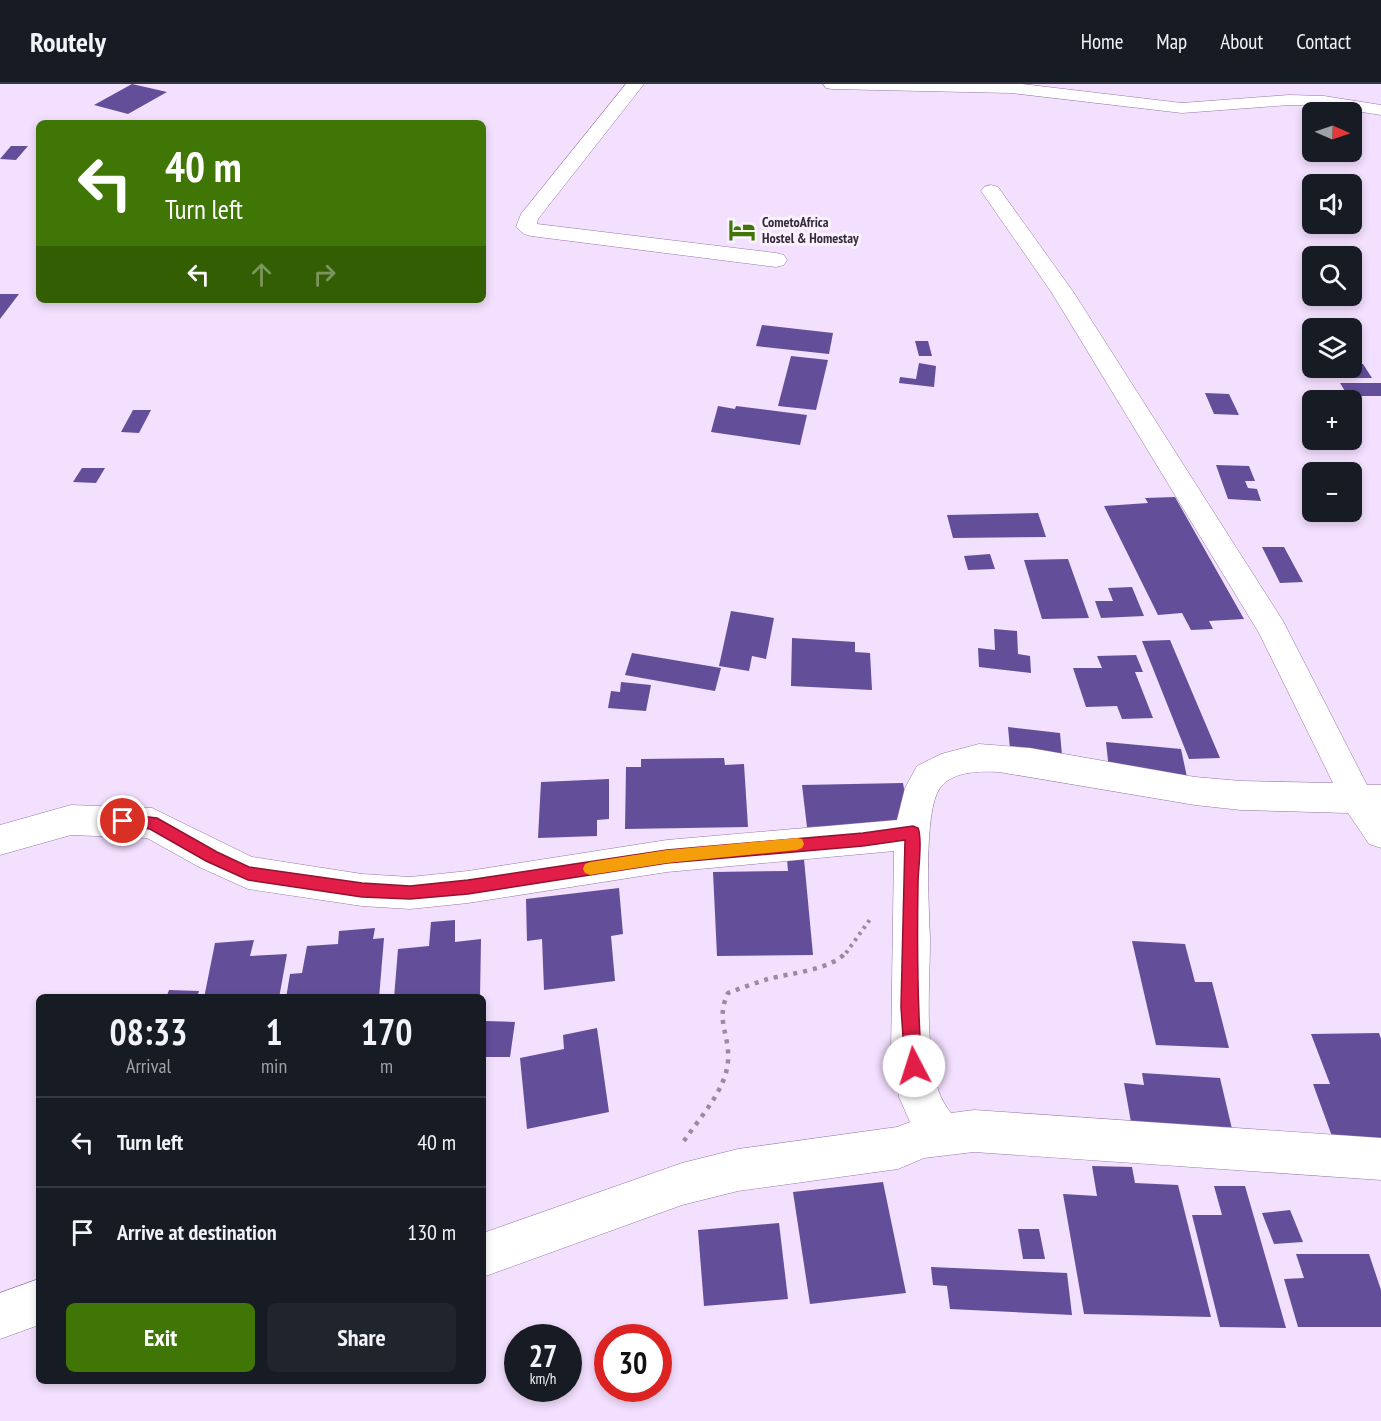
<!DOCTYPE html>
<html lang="en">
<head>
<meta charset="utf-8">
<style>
	body { margin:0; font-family:"PT Sans Narrow",sans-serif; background:#20242c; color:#f1f3f6; height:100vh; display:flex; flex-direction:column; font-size:22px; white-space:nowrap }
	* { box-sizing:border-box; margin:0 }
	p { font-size:20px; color:#9ea1a6 }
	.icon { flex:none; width:33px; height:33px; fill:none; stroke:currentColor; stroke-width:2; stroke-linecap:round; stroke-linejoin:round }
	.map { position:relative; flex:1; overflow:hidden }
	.side { position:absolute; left:36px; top:910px; width:450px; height:390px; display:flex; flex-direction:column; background:#171b24; border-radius:9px; box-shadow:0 3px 9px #0003 }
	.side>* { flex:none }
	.guide { position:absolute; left:36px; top:36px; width:450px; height:183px; border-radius:9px; box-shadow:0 3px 9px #0003; background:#407605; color:#fff; overflow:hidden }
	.needle { width:39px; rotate:92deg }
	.tools { position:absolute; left:1302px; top:18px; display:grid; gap:12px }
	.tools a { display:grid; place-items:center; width:60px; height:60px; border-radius:9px; background:#171b24; box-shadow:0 3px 9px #0003; font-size:30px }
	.speed { position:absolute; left:504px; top:1240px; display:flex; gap:12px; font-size:30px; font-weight:700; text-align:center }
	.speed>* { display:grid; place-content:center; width:78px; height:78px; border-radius:50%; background:#171b24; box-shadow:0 3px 9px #0003; line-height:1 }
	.speed small { font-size:15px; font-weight:400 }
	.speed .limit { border:9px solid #d22; background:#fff; color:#111 }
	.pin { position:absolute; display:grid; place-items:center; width:51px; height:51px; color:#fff; margin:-26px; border:3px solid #fff; border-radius:50%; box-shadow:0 2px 6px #0007 }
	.me { position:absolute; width:66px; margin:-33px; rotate:355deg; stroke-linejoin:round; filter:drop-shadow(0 0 4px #0008) }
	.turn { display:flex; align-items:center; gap:21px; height:126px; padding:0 30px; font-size:27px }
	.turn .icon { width:78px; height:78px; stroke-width:2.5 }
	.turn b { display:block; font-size:42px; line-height:51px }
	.lanes { display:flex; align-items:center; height:57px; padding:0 30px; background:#0003; justify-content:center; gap:30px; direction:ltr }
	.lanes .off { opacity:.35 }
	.eta { display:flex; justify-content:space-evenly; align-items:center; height:102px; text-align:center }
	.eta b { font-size:36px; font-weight:700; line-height:42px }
	.action { display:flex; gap:12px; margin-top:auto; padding:12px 30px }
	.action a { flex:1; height:69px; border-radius:9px; background:#407605; color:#fff; font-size:24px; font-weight:700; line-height:69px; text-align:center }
	.action a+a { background:#20242c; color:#f1f3f6 }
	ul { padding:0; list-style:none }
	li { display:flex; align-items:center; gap:18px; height:90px; padding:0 30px; border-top:2px solid #363941 }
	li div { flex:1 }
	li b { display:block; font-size:22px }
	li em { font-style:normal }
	header { display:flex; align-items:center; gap:36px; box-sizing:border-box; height:84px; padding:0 30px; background:#171b24; border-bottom:2px solid #363941 }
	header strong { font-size:28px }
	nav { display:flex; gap:33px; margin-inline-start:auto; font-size:21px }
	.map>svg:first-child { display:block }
	.building { fill:#634e9a }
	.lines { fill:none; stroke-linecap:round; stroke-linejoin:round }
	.minor-casing { stroke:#9677a6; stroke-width:1 }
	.path-far1 { stroke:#9a89a2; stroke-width:4; stroke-dasharray:3 4.5; stroke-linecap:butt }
	.path { stroke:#9a89a2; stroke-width:4.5; stroke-dasharray:4 6; stroke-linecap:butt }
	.minor { fill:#fff; fill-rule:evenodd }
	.route { fill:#e11d48; stroke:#92132f; stroke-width:1.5 }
	.slow { fill:#f59e0b }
	.labels { text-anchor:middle; stroke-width:6; stroke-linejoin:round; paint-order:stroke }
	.far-poi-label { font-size:14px; font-weight:bold; fill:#372a3d; stroke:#f9f2fd; text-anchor:start }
</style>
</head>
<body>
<header>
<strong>Routely</strong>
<nav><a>Home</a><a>Map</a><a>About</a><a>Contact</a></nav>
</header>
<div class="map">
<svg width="1381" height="1337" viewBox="0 0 1381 1337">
	<rect width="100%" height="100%" fill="#f3dffe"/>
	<g class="building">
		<polygon points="132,0 167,8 128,30 94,21"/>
		<polygon points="11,62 28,62 16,76 0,75"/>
		<polygon points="0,210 19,210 0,235"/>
		<polygon points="762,241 833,249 829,270 756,262"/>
		<polygon points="915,257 928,257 932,272 919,272"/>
		<polygon points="791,272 828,276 816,326 778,322"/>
		<polygon points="919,279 936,282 934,303 899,299 900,293 916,295"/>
		<polygon points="1352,280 1363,280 1372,294 1331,294 1325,284 1352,284"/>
		<polygon points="1340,299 1381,299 1381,312 1348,312"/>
		<polygon points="1205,309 1229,310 1239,331 1214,330"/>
		<polygon points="718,322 735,325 736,322 807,331 800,361 711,348"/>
		<polygon points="133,326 151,326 139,349 121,348"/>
		<polygon points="1216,381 1249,382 1255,397 1245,397 1248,404 1257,405 1261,417 1228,415"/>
		<polygon points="82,384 105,384 96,399 73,398"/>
		<polygon points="1175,413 1244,535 1209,537 1213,545 1191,546 1182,529 1158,531 1104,422 1148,419 1145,414"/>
		<polygon points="1038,429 1046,453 953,454 947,431"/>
		<polygon points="1262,463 1284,463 1303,498 1280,499"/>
		<polygon points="990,470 995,485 968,486 964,472"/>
		<polygon points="1068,475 1089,534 1042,535 1024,476"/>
		<polygon points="1132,503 1144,532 1101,534 1095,517 1113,517 1108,504"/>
		<polygon points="731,527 774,534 766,575 752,572 749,587 719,582"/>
		<polygon points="994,545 1017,547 1018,570 1030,572 1031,589 979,583 978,564 995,566"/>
		<polygon points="792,554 855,558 855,568 870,569 872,606 791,602"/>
		<polygon points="1170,556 1220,674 1189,675 1142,557"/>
		<polygon points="632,569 721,584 715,607 625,591"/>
		<polygon points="1136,571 1143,588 1135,588 1153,634 1122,635 1117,622 1086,623 1073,584 1102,584 1097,572"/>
		<polygon points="621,598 651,601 646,627 608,624 611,607 620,608"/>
		<polygon points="1008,643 1060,649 1062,671 1010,665"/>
		<polygon points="1106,658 1181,665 1187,693 1109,686"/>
		<polygon points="724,674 725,681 744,680 748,743 625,745 626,683 641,683 641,675"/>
		<polygon points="609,695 609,735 597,736 597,752 538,754 541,698"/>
		<polygon points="903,699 910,741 807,743 802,701"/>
		<polygon points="787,775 804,775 813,871 717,872 713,788 788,787"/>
		<polygon points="619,804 623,850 611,852 615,897 544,906 542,855 527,857 526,815"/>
		<polygon points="455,836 455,858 481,855 480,914 394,914 398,865 429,862 431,838"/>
		<polygon points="375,844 373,855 384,854 379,914 286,914 290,890 302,889 307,862 338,860 339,847"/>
		<polygon points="254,856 250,872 287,870 279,914 204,914 215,859"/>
		<polygon points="1132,857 1185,860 1195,898 1212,898 1229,964 1156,961"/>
		<polygon points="169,906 199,907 197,914 166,914"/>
		<polygon points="485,937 515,938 510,973 483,973"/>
		<polygon points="597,944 609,1028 527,1045 520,974 564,965 563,951"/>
		<polygon points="1379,949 1381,955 1381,1055 1333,1055 1313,1000 1330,1000 1311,950"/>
		<polygon points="1142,989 1220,994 1232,1045 1131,1038 1124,999 1144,1001"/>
		<polygon points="1092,1082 1132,1083 1135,1099 1178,1101 1211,1233 1084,1230 1063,1110 1097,1112"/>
		<polygon points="883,1098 906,1209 810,1220 793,1108"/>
		<polygon points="1214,1102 1245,1102 1286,1244 1220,1243 1192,1131 1222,1131"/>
		<polygon points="1290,1126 1303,1158 1274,1160 1262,1129"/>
		<polygon points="779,1139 788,1215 704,1222 698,1146"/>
		<polygon points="1018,1145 1039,1145 1045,1175 1023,1175"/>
		<polygon points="1296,1170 1369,1170 1381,1206 1381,1243 1298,1243 1284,1195 1304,1194"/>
		<polygon points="931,1183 1067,1189 1072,1231 950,1225 947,1202 933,1201"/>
	</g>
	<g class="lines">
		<defs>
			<g id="minor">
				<polygon points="626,0 644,0 538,135 537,140 776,169 784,171 787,176 784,181 776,183 531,152 524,150 516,143 521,130"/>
				<polygon points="823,0 1022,0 1182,19 1289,11 1324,12 1381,21 1381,31 1324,22 1289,21 1182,29 1011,9 832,5 826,4"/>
				<path d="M991,101L998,103L1074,209L1283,537L1367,701H1381V764L1369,760L1348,729L1241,726L1195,721L999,688C980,687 952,687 940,704C923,727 929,824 930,854C930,900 925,947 935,992C937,1006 942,1018 951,1029L974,1026L1381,1054V1096L974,1068L924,1074L898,1085L738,1107L682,1121L483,1193V1149L682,1079L738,1065L897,1043L910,1038L899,1013L891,969L894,767L667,788L468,819L410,825L362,822L248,805L199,783L147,754L71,751L0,771V741L71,721L152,724L252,773L362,790L410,793L468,787L667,756L897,736L905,704L917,682L941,670L979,660L1030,664L1195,693L1241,697L1333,699L1259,549L1052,209L981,107L984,103Z"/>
				<polygon points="39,1195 39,1241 0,1255 0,1209"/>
			</g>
		</defs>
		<use href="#minor" class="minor-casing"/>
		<polyline class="path-far1" points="846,869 871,834"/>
		<path class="path" d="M684,1057C700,1033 726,1006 728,977C730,950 715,937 728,909C741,904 755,899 768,895C790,889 833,886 847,867"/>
		<use href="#minor" class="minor"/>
	</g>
	<path class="route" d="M123,730L157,734L217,768L249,783L362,799L410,802L468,796L667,766L863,749L913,742L918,744C923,755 918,785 918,799C917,860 917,921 922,982L919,988L914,991L908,988L905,982L901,923L905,756L863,762L667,779L468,810L410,815L362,813L248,796L206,777L150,745L118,741L116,737L118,732Z"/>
	<polygon class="slow" points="797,754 802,755 804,760 802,764 797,766 667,779 590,791 585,789 583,785 585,780 590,778 667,766"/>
	<defs>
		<symbol id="hotel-bare" viewBox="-9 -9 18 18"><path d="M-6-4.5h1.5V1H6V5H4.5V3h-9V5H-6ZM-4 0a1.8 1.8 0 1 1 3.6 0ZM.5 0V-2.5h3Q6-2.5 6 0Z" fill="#407605" stroke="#f9f2fd" stroke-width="2.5" paint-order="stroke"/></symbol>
	</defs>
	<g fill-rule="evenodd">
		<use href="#hotel-bare" x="723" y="127" width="38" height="38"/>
	</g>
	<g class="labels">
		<g class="far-poi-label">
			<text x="762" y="143">CometoAfrica<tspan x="762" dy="16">Hostel &amp; Homestay</tspan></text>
		</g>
	</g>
</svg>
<div class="tools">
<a><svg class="needle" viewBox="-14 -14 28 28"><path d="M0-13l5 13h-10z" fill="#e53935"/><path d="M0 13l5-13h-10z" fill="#9ea1a6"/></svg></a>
<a><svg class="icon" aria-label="sound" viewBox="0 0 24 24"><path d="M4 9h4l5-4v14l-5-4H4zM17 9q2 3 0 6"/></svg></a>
<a><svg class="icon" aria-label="search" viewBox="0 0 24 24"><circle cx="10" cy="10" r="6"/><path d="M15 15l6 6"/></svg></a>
<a><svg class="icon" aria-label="layers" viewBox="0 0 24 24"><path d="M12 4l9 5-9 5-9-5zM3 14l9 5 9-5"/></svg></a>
<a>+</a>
<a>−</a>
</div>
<div class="speed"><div>27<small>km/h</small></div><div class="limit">30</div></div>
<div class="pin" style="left:123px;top:737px;background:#d93025"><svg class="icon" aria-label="arrive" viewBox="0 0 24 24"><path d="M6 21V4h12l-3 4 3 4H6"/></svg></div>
<svg class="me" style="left:914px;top:982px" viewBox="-20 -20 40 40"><circle r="19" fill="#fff"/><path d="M0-13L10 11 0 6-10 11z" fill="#e11d48"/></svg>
<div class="guide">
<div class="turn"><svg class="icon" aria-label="left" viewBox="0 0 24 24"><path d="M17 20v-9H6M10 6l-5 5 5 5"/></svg><div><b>40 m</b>Turn left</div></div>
<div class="lanes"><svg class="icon" aria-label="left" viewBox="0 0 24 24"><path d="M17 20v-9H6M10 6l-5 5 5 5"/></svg><svg class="icon off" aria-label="ahead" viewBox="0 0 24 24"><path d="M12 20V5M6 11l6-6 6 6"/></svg><svg class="icon off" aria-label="right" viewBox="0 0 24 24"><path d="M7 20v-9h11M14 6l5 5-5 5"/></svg></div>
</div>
<section class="side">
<div class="eta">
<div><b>08:33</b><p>Arrival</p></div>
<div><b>1</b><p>min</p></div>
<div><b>170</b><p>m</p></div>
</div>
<ul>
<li><svg class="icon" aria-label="left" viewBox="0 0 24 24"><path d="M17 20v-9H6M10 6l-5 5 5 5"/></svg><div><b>Turn left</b></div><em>40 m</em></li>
<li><svg class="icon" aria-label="arrive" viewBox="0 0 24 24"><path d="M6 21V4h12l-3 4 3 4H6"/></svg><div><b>Arrive at destination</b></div><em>130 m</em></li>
</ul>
<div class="action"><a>Exit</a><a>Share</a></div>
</section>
</div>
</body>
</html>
